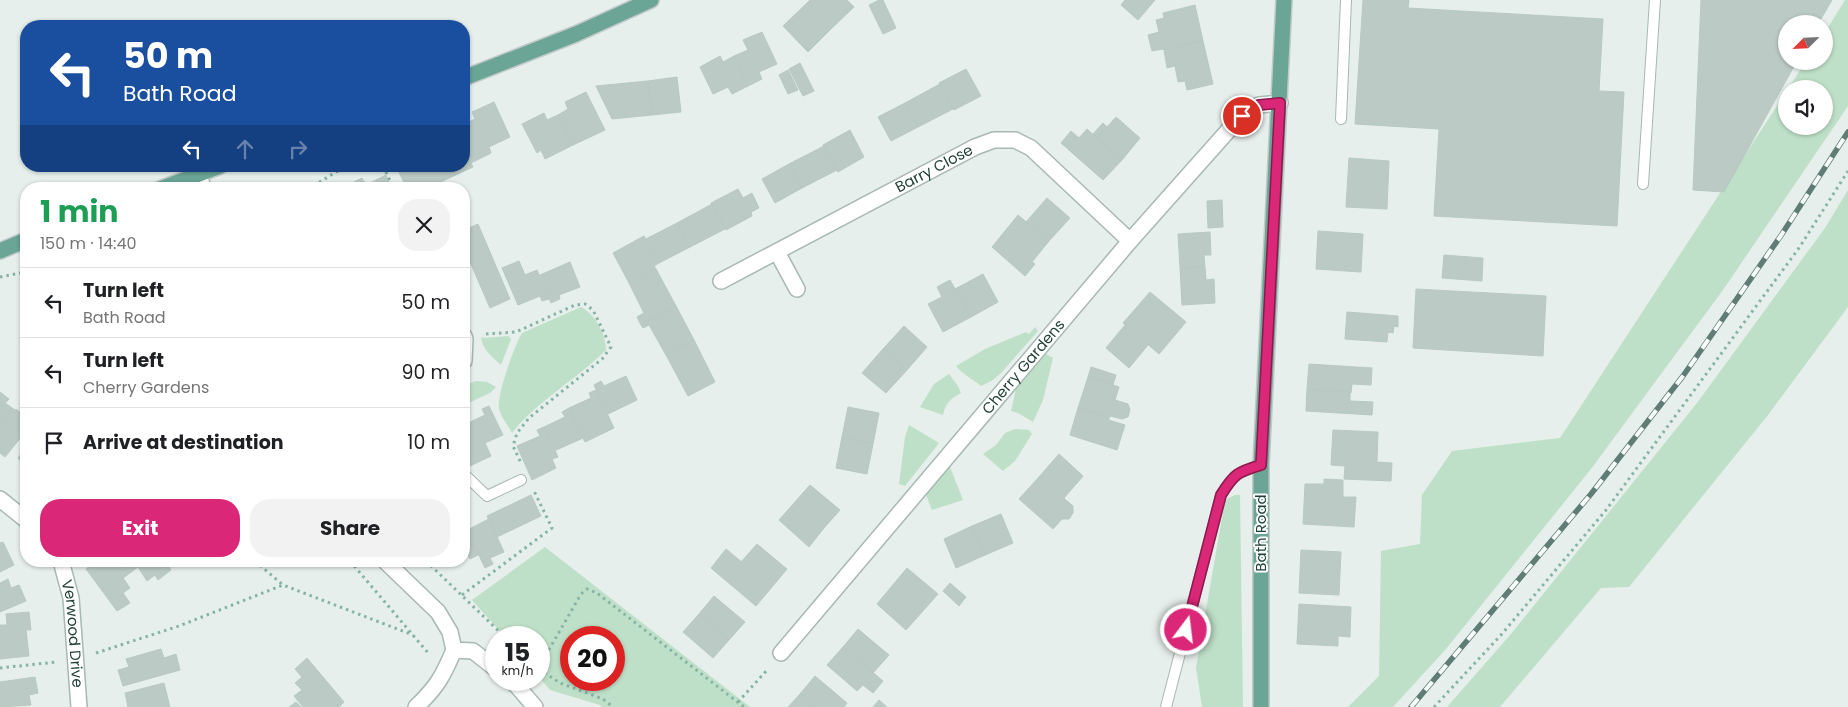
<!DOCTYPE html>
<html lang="en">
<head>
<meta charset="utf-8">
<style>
	body { margin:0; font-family:Poppins,sans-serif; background:#f2f2f2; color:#202124; height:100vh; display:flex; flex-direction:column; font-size:19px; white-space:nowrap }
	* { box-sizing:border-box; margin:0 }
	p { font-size:16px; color:#757577 }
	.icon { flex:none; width:28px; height:28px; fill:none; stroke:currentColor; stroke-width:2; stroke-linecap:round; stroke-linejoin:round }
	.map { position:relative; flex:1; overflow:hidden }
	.panel { position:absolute; left:20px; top:182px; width:450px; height:385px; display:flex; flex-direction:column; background:#fff; border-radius:20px; box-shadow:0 1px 4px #0004 }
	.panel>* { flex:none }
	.banner { position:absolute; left:20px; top:20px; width:450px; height:152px; border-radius:20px; box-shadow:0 1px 4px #0004; background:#1a4fa0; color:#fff; overflow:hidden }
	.needle { width:32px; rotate:246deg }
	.controls { position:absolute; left:1778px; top:15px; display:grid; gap:10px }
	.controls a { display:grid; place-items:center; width:55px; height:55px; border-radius:50%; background:#fff; box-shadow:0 1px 4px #0004; font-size:25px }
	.speed { position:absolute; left:485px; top:626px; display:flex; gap:10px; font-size:25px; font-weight:700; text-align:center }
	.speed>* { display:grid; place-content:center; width:65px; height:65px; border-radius:50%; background:#fff; box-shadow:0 1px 4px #0004; line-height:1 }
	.speed small { font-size:12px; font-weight:400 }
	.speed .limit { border:8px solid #d22; background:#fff; color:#111 }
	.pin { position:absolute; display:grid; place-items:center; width:42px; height:42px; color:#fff; margin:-21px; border:2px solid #fff; border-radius:50%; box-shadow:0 1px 5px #0007 }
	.me { position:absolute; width:55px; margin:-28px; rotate:15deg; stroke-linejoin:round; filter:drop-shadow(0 0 4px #0008) }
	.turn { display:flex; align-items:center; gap:18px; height:105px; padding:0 20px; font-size:22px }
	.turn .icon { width:65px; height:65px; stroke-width:2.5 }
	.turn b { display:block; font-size:35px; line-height:42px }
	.lanes { display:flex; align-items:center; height:48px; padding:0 20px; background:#0003; justify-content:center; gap:25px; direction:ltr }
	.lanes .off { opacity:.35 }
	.round { display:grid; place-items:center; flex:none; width:52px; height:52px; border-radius:20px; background:#f2f2f2 }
	.headline { display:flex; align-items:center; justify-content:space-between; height:85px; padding:0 20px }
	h1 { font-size:30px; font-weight:700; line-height:38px; color:#1e9e55 }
	.button { display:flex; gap:10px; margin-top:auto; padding:10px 20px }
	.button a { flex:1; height:58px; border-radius:20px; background:#db2777; color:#fff; font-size:20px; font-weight:700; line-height:58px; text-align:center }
	.button a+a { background:#f2f2f2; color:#202124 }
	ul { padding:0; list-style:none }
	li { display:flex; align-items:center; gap:15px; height:70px; padding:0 20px; border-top:1px solid #e0e0e0 }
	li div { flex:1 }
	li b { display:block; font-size:19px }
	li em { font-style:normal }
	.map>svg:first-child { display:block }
	.green { fill:#bfe0c8; fill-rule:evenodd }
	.building { fill:#bbcac4; stroke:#b8c9c2 }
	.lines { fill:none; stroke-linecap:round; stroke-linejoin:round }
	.service-casing { stroke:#a8b8b2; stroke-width:12 }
	.minor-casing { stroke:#a8b8b2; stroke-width:18 }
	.primary-casing { stroke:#c2cac8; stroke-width:18 }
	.path { stroke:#86b3a5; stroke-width:3; stroke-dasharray:2.5 4; stroke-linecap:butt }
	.service { stroke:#fff; stroke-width:10 }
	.minor { stroke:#fff; stroke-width:15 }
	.primary { stroke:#6aa596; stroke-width:15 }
	.rail-casing { stroke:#5f7d75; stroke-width:5.5 }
	.rail { stroke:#f7fbf9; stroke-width:4; stroke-dasharray:11; stroke-linecap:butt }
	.route-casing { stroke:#8e194d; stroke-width:12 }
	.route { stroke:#db2777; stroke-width:9 }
	.labels { text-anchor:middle; stroke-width:4; stroke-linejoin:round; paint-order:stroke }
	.street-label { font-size:15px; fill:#24423a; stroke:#f7fbf9 }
</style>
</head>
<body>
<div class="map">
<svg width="1848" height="707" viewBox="0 0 1848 707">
	<rect width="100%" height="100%" fill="#e6efeb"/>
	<g class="green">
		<polygon points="1845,0 1848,0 1848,106 1723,290 1591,469 1446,649 1393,707 1348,707 1379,676 1381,551 1420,544 1422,495 1452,451 1560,438 1786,92 1786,126 1824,126 1824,89 1788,89 1806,61 1824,61 1824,34"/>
		<polygon points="1848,190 1848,307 1768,415 1629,587 1601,588 1500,707 1447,707 1511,634 1697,403 1825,228"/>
		<path d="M581,307C595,314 606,334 606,350C576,380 538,400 512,433C508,425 501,417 499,409C496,397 515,344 522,333Z"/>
		<path d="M1035,327L1038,331L1001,373L993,380L981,386C974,380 961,373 956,366L985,349L1026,332L1029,334Z"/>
		<path d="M508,336L511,339L501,365C492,357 482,349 481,337L485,338Z"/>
		<polygon points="1046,354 1053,358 1043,400 1033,422 1018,413 1011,411 1016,389"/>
		<path d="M949,374L958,386L961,393C951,398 945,404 943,415L920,407L934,384Z"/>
		<polygon points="476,381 487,382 496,387 490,393 464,405 464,387 468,384"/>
		<polygon points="909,425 939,443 905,486 899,484 905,437"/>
		<polygon points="1015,429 1029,430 1032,434 1015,461 1003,471 983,454 996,445 1005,433"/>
		<polygon points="950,467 963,500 932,510 926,495"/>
		<polygon points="1235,495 1240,495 1243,707 1202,707 1196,668 1225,500"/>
		<path d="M545,547L750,707H602L600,705L550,690L539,677V638L505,637L472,600ZM571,638H614V680H571Z"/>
	</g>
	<g class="building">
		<polygon points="810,0 847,0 854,7 831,29 807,3"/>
		<polygon points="879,0 883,0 896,28 883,34 869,5"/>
		<polygon points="1125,0 1155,0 1138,20 1121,5"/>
		<polygon points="1363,0 1409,0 1408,8 1603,19 1599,91 1624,92 1617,226 1434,216 1439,129 1355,124"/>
		<polygon points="1701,0 1832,0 1818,24 1786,24 1786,61 1797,61 1724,192 1693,190"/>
		<polygon points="807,3 831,29 808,52 783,26"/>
		<polygon points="1195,5 1203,41 1164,50 1163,49 1152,51 1148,35 1159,32 1156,20 1164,18 1163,13"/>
		<polygon points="762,32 777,64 759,72 762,79 748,86 734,56 748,50 743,40"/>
		<polygon points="1203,41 1213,84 1187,90 1185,81 1178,82 1175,66 1167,68 1164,50"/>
		<polygon points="720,56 723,62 734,56 748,86 732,94 728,87 713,94 700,67"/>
		<polygon points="800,63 814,91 803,96 789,69"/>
		<polygon points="966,69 981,96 954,110 939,83"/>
		<polygon points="788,70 798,90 788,94 779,75"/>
		<polygon points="677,77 681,112 652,115 648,81"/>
		<polygon points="648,81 652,115 612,119 596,86"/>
		<polygon points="940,84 953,109 918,127 905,103"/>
		<polygon points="586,92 605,130 573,145 558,115 568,109 565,102"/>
		<polygon points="494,102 510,137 489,147 491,153 471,163 473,167 432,186 433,189 407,189 397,168 401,166 464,166 464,124 475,119 472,112"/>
		<polygon points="905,103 918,127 891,141 878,117"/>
		<polygon points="544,113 547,120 558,115 573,145 545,159 541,150 537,153 522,124"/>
		<polygon points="1116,117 1140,138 1122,160 1093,134 1103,123 1107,127"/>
		<polygon points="1087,129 1122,160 1103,180 1061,143 1071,131 1079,138"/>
		<polygon points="850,130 864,157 838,172 823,145"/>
		<polygon points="824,146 837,170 802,188 789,164"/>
		<polygon points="1349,158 1389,161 1387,209 1346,207"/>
		<polygon points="789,164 802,188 775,203 762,179"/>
		<polygon points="386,175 392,189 342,188 362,178 366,185"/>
		<polygon points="738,189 743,198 752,193 759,208 751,212 752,216 726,230 711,203"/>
		<polygon points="1047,198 1070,218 1049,241 1026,222"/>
		<polygon points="1222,200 1223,227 1208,228 1207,201"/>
		<polygon points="712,204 725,229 690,247 677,223"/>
		<polygon points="1018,215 1049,241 1032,262 1035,264 1025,276 992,247"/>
		<polygon points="677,223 690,247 659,263 646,239"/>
		<polygon points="478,224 510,299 490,308 464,248 464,230"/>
		<polygon points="1318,231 1363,234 1361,272 1316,269"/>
		<polygon points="1210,232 1211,255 1204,255 1205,267 1180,268 1178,234"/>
		<polygon points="644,236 659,263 654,266 656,269 629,283 613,253"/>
		<polygon points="1444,255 1483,258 1482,281 1442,278"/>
		<polygon points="519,261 525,275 537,270 549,299 542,301 540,296 518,305 502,268"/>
		<polygon points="570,262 580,287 559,295 560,299 551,303 540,275"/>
		<polygon points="1205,267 1206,280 1214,279 1215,303 1182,305 1180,268"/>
		<polygon points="656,269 676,306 641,325 637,317 644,313 629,283"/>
		<polygon points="983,274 998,302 971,317 955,289"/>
		<polygon points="950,280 971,317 943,332 928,304 942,297 937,287"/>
		<polygon points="1416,289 1546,296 1543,356 1413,348"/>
		<polygon points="1150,292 1186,322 1159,354 1123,323"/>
		<polygon points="676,306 694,340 666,355 649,325 643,328 641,325"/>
		<polygon points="1347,312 1398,316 1398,327 1394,326 1393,333 1388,332 1387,342 1345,339"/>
		<polygon points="1125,325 1148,345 1129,368 1106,348"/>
		<polygon points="904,326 927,347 907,370 883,349"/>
		<polygon points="694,340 715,382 688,396 666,355"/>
		<polygon points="883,349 907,370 886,393 862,373"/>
		<polygon points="1309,364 1372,368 1371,385 1352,384 1351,393 1307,389"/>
		<polygon points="1091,367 1116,375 1113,385 1088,377"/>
		<polygon points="626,376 637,400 608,414 594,385 601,381 604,386"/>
		<polygon points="1088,377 1119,387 1115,400 1128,404 1130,410 1128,417 1122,419 1110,416 1109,418 1078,408"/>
		<polygon points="1307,389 1350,392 1350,401 1373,402 1372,415 1306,411"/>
		<polygon points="596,390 614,428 585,442 569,408 591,398 589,393"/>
		<polygon points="0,392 9,399 0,409"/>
		<polygon points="5,403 15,410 0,428 0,409"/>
		<polygon points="489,406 503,435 485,443 491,456 470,466 464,452 464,425 485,415 482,409"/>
		<polygon points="848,407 879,413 873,444 842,437"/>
		<polygon points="569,408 583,438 554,451 544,427 565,417 562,412"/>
		<polygon points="1078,408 1109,418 1109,420 1125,425 1117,450 1070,435"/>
		<polygon points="16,409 26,418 26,431 5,457 0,453 0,428"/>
		<polygon points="544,427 558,457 552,459 556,468 532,480 517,446 540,436 537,430"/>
		<polygon points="1333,430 1378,432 1377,462 1392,463 1391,481 1344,479 1345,466 1331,465"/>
		<polygon points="842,437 873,444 867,474 836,468"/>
		<polygon points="26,448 26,465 18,458"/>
		<polygon points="1059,454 1083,476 1064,498 1039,477"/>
		<polygon points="1039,477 1073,506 1073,513 1069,519 1062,519 1053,529 1019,499"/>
		<polygon points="1324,479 1343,480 1343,497 1356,497 1354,527 1303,524 1305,484 1324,484"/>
		<polygon points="810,485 840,510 824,528 795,502"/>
		<polygon points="531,495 541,516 497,537 487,516"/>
		<polygon points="795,502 824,528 809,547 779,520"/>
		<polygon points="1001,514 1013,543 985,555 972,526"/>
		<polygon points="489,519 504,552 490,558 493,564 485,568 467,530"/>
		<polygon points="465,525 478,555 470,559 467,553 464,555 464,526"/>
		<polygon points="972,526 985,555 956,568 944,539"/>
		<polygon points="3,542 14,565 0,572 0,543"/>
		<polygon points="757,544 787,569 772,587 741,562"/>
		<polygon points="726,549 772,587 756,606 711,568"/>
		<polygon points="1301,550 1341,552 1339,595 1299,593"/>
		<polygon points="96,561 121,561 130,573 123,578 130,588 123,593 130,603 117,611 86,569"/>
		<polygon points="121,561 165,561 171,570 158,580 155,575 147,581 138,567 130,573"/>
		<polygon points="300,561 312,561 309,566"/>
		<polygon points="907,568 938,594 922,612 892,586"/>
		<polygon points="8,579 11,588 19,585 26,601 0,612 0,583"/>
		<polygon points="950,583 966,597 959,606 943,591"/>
		<polygon points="892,586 922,612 906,630 877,604"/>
		<polygon points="714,596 745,622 729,640 699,614"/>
		<polygon points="1299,604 1351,607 1350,637 1338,636 1338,646 1297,644"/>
		<polygon points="29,612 31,630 26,630 29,656 0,659 0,625 7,625 6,614"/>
		<polygon points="699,614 729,640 713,658 683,632"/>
		<polygon points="858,629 889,655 873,673 843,647"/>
		<polygon points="843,647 883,681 873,693 863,685 857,691 827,665"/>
		<polygon points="161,649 164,658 176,654 180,670 123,686 118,670 129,667 126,659"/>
		<polygon points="307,658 344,702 339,707 303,707 294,696 302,690 295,683 302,677 295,669"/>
		<polygon points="815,676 847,703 844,707 815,707 800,694"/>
		<polygon points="35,677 38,693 29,695 31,705 0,707 0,682"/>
		<polygon points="164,683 170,707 128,707 125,693"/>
		<polygon points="800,694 815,707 788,707"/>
		<polygon points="879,700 887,707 873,707"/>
		<polygon points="296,702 301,707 289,707"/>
	</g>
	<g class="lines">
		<defs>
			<g id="service">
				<polyline points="1341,119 1346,0"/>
				<polyline points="1643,184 1655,0"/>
				<polyline points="464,474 487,496 521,480"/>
				<path d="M1166,707L1221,495C1233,475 1238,472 1261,465"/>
			</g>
			<g id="minor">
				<polyline points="198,174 204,189"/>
				<polyline points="777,252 797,289"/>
				<path id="s1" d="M721,281L975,147L994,140H1015L1031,148L1130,241"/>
				<polyline points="464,336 465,339 464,361"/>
				<polyline points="0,499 26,520"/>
				<path id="s2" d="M61,561L71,598L79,707"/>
				<polyline points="385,561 438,612 450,632 454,650 473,651 496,669"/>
				<path id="s3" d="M781,653L1130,241L1242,115L1259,105L1280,103"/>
				<polyline points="510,680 517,686 535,707"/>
				<path d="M416,707C437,687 443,676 454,650"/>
			</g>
			<g id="primary">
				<polyline points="464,78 576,34 651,0"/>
				<polyline points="160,189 220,166"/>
				<polyline points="0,251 26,240"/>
				<polyline points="1261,707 1261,465 1284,0"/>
			</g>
		</defs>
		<use href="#service" class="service-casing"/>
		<use href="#minor" class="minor-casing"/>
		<use href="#primary" class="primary-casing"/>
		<g class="path">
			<polyline points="383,166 394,189"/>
			<polyline points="308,189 346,166"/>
			<polyline points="0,277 26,272"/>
			<polyline points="486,334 516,332 575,305 585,304 593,310 611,347 602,359 529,418 517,433 513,446 521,463"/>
			<polyline points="255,561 283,585"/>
			<polyline points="350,561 429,654"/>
			<polyline points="426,561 506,638"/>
			<polyline points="462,595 552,528 534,491"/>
			<polyline points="96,653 179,626 283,585 413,635"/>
			<polyline points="539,667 581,594 587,589 597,593 744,707"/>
			<polyline points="0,668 56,662"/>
			<polyline points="539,669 560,683 603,699 613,707"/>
			<polyline points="738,702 768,669"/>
			<polyline points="1434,707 1501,635 1606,510 1799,248 1848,171"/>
		</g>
		<use href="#service" class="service"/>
		<use href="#minor" class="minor"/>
		<use href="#primary" class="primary"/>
		<defs>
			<polyline id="rail" points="1411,707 1591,494 1683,376 1782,234 1848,132"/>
		</defs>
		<use href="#rail" class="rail-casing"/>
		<use href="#rail" class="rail"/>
	</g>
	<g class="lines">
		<defs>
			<path id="route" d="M1186,630L1221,495C1234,474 1237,472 1261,465L1280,103L1259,105L1242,116"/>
		</defs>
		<use href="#route" class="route-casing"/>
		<use href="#route" class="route"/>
	</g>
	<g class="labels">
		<g class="street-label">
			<text dy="5" stroke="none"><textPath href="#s1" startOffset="241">Barry Close</textPath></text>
			<text dy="5" stroke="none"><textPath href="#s3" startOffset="375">Cherry Gardens</textPath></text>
			<text transform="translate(1261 533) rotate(-90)" y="5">Bath Road</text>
			<text dy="5" stroke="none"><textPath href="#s2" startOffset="74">Verwood Drive</textPath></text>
		</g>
	</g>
</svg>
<div class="controls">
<a><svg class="needle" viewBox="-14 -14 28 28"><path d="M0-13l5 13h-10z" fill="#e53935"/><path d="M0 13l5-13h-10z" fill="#757577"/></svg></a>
<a><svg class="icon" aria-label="sound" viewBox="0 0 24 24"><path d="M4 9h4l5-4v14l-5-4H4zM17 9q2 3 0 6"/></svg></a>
</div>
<div class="speed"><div>15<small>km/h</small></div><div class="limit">20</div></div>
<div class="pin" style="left:1242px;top:116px;background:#d93025"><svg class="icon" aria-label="arrive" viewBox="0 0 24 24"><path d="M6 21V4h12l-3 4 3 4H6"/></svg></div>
<svg class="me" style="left:1186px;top:630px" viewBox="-20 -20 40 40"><circle r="17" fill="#db2777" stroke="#fff" stroke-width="3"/><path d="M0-11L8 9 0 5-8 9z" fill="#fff"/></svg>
<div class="banner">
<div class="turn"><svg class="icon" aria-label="left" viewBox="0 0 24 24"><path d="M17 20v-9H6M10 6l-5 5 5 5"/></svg><div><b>50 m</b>Bath Road</div></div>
<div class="lanes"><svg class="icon" aria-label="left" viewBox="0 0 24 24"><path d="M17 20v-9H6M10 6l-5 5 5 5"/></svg><svg class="icon off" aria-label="ahead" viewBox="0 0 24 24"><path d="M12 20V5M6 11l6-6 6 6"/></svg><svg class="icon off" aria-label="right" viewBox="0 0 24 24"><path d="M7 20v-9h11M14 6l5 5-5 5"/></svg></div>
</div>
<section class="panel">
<div class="headline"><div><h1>1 min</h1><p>150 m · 14:40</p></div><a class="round"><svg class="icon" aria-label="close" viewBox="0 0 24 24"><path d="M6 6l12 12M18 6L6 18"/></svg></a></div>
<ul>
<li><svg class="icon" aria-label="left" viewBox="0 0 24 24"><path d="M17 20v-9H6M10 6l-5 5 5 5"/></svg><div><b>Turn left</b><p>Bath Road</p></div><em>50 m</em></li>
<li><svg class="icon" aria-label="left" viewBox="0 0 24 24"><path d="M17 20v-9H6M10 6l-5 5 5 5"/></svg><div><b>Turn left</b><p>Cherry Gardens</p></div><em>90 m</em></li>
<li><svg class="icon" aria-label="arrive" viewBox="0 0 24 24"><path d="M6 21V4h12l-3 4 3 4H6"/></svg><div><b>Arrive at destination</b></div><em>10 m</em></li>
</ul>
<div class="button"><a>Exit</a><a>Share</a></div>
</section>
</div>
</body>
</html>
